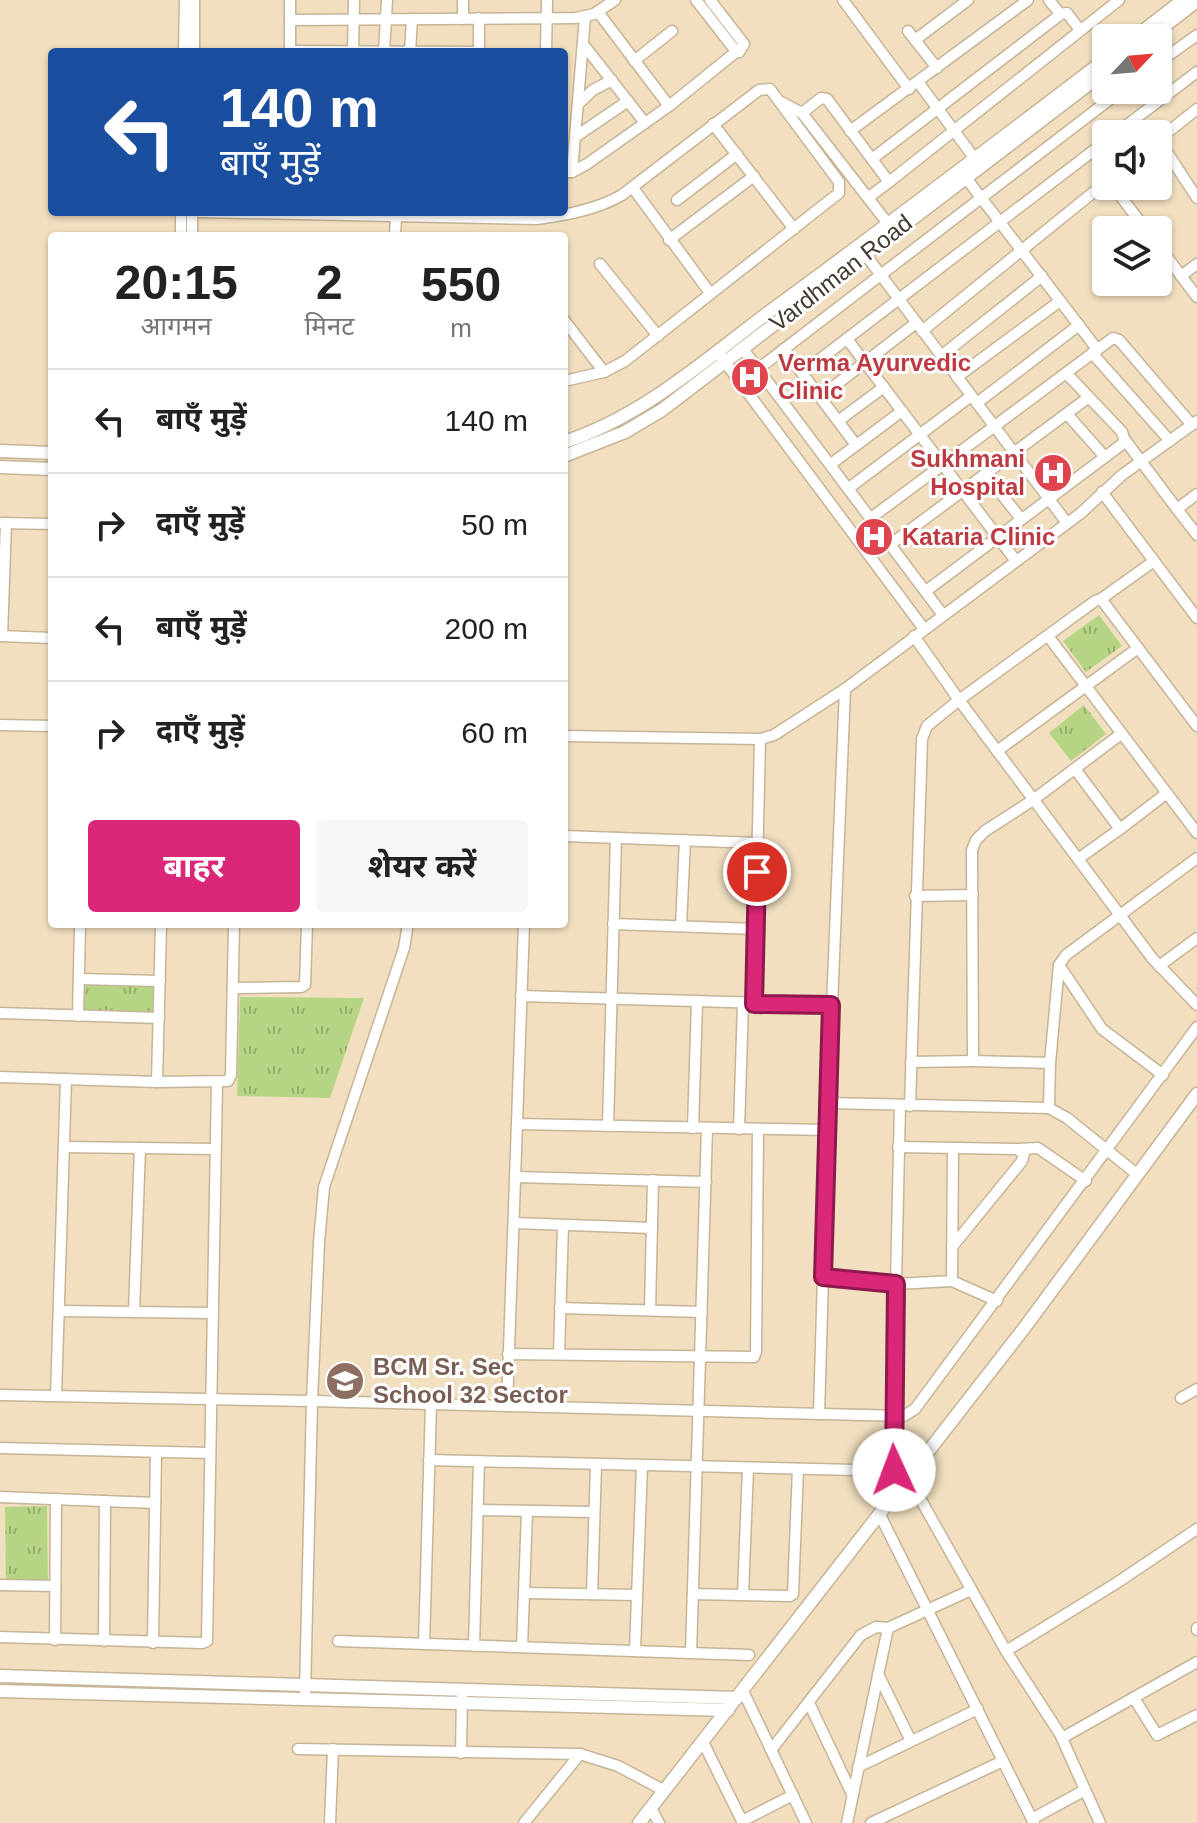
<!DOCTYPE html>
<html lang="hi">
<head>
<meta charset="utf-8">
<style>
	body { margin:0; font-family:Helvetica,"Noto Sans Devanagari",sans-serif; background:#f6f6f6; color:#222; height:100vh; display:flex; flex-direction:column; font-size:30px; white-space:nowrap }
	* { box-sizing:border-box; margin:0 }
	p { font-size:26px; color:#767676 }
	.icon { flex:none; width:44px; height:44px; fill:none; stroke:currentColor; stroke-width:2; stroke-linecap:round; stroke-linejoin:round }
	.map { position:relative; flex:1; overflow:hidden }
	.sheet { position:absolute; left:48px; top:232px; width:520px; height:696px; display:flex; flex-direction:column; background:#fff; border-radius:8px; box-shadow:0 2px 6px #0004 }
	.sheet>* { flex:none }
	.hud { position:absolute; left:48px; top:48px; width:520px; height:168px; border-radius:8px; box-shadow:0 2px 6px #0004; background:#1a4fa0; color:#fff; overflow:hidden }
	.needle { width:52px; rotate:64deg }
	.controls { position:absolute; left:1092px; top:24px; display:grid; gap:16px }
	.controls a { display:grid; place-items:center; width:80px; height:80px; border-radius:8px; background:#fff; box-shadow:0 2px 6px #0004; font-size:40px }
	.pin { position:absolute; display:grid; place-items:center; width:68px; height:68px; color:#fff; margin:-34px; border:4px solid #fff; border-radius:50%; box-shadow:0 2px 8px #0007 }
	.me { position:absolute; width:88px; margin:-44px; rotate:358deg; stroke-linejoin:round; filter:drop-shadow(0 0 6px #0008) }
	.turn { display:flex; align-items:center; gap:28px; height:168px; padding:0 40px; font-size:36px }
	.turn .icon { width:104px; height:104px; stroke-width:2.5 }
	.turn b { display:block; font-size:56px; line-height:68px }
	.eta { display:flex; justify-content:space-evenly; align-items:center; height:136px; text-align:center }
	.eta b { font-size:48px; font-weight:700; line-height:56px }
	.action { display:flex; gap:16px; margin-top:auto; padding:16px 40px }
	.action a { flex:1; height:92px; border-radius:8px; background:#db2777; color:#fff; font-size:32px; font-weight:700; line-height:92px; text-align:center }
	.action a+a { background:#f6f6f6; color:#222 }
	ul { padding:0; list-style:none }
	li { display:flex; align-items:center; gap:24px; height:104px; padding:0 40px; border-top:2px solid #e0e0e0 }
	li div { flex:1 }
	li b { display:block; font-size:30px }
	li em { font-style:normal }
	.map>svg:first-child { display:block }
	.grass { fill:url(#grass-tufts) }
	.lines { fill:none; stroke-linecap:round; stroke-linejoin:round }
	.minor-casing { stroke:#c6b496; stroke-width:13 }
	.tertiary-casing { stroke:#c6b496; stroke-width:15 }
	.minor { stroke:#fff; stroke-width:10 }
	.tertiary { stroke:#fff; stroke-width:12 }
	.route-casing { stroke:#8e194d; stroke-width:20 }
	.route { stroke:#db2777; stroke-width:14 }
	.labels { text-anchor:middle; stroke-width:6; stroke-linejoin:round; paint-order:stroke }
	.street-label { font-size:24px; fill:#423b2e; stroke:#fff }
	.health-label { font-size:24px; font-weight:bold; fill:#be3a42; stroke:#fff; text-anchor:start }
	.education-label { font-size:24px; font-weight:bold; fill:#785e54; stroke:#fff; text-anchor:start }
</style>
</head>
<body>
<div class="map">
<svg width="1197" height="1823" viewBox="0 0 1197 1823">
	<defs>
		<pattern id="grass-tufts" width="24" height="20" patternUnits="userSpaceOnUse" patternTransform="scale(2)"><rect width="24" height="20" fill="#b6d584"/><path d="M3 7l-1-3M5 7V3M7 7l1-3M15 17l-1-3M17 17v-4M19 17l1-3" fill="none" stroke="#96ae6c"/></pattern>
	</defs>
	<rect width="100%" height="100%" fill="#f1dfc0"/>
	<g class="grass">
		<polygon points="1099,615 1122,646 1086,672 1063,641"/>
		<polygon points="1084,705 1106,734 1071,761 1049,733"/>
		<polygon points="83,984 155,985 154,1013 82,1011"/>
		<polygon points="240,997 364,998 330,1098 237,1096"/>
		<polygon points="47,1506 48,1582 6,1582 5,1507"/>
	</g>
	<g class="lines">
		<defs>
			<g id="minor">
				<polyline points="463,0 463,19"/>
				<polyline points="696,0 735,50 739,52 744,44 710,0"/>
				<polyline points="843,0 909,89"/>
				<polyline points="1049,0 1060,14"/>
				<polyline points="598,12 669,106"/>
				<polyline points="479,18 479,52"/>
				<polyline points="290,20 576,18 594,14 615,0"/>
				<polyline points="908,31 937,68"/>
				<polyline points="915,40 968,0"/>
				<polyline points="583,44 645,123"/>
				<polyline points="290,51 479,52"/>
				<polyline points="184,52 185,0"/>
				<polyline points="194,52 194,0"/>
				<polyline points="290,52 290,0"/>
				<polyline points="353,52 354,0"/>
				<polyline points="384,52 387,0"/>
				<polyline points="410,52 412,19"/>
				<polyline points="546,52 547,0"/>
				<polyline points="634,61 672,31"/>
				<polyline points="1158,63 1197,35"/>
				<polyline points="918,82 975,159"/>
				<polyline points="781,102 802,113 889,225"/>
				<polyline points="578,104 593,90 612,80"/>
				<polyline points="802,113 821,98 827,99 889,182 1119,0"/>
				<polyline points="713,124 794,229"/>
				<polyline points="850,131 1028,0"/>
				<polyline points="1115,134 1197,72"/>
				<polyline points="575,137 628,101"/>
				<polyline points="1158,140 1197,109"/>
				<polyline points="1159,140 1197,198"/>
				<polyline points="872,159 1061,14 1067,13 1080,30"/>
				<polyline points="564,172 572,172 585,17"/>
				<polyline points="572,172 587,164 669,106 736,52"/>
				<polyline points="966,178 1097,349"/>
				<polyline points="1113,186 1146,230"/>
				<polyline points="633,188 710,293"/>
				<polyline points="869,197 889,182"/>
				<polyline points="677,200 737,154"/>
				<path d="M200,212L537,219C565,215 596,210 622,195L759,90L770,89L839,182V193L625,361L604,372L564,381"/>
				<polyline points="181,236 181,212"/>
				<polyline points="192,236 192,212"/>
				<polyline points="395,236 396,216"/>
				<polyline points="669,240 754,176"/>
				<polyline points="1158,245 1197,297"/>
				<polyline points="862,250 1067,523"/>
				<polyline points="600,264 658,336"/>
				<polyline points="1181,276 1197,264"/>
				<polyline points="564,320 604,372"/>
				<polyline points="922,331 1106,182"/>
				<polyline points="847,339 1016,561"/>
				<polyline points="743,349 943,615"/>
				<polyline points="784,349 856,445"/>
				<polyline points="1092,353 1170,441"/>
				<polyline points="941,356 1042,276"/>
				<polyline points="722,358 924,629"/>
				<polyline points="758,369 1122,90"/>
				<polyline points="802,373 1106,141"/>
				<polyline points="957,377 1060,301"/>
				<polyline points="820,397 916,323"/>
				<polyline points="977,403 1079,325"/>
				<polyline points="1067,414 1105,457"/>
				<polyline points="838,421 884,387"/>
				<polyline points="1125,440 1177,509"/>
				<polyline points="831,464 902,411"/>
				<polyline points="985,473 1021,519"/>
				<polyline points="849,488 971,396"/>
				<polyline points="1102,492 1197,618"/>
				<polyline points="1197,494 1177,509 1197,535"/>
				<polyline points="871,518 1113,338 1119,340 1192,425"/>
				<polyline points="2,523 52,524"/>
				<polyline points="891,544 1089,397"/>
				<polyline points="926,591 1125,442 1122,432 1066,373"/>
				<polyline points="1101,599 1154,561"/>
				<polyline points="0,636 52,638"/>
				<polyline points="2,636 6,523"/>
				<polyline points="1048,636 1197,833"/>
				<polyline points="0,725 52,726"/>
				<polyline points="1197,726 1101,599 1095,601 959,700 1152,958 1197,1005"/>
				<polyline points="564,736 760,739 774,735 845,689 1081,513 1122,475 1197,421"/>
				<polyline points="997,751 1138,648"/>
				<polyline points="1075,769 1120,829 1167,793"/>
				<polyline points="564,836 758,843"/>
				<polyline points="1078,859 1120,829"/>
				<polyline points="915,896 973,895"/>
				<polyline points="613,924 756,929"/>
				<polyline points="681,926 685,840"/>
				<polyline points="1059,965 1102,1029 1163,1075"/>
				<polyline points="1159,966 1197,938"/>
				<polyline points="79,979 160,981"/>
				<polyline points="233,988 301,987 305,985 307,924"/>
				<polyline points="521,996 831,1005"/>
				<polyline points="754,1004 760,739"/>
				<polyline points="0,1013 159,1018"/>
				<polyline points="78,1016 80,924"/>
				<polyline points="911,1062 973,1061"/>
				<polyline points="1050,1063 973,1061 972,850 976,840 985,831 1033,800 1121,734"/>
				<polyline points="0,1077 157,1082 228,1081 231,1075 234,924"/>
				<polyline points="157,1082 161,924"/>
				<polyline points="828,1103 1049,1108 1067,1118 1138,1175"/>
				<polyline points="910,1106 922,739 927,726 959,700 914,636"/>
				<polyline points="1049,1108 1050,1063 1059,965 1066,955 1197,858"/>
				<polyline points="517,1124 827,1130"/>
				<polyline points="608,1126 616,838"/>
				<polyline points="693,1128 697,1002"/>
				<polyline points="739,1129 743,1003"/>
				<polyline points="64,1147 215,1149"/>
				<polyline points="898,1147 1016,1149 1024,1153 1022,1161 952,1247"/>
				<polyline points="1019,1149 1038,1148 1086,1181"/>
				<polyline points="515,1177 706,1182"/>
				<polyline points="514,1223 652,1228"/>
				<polyline points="823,1277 896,1284 952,1281 953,1148"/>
				<polyline points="952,1281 997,1301"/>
				<polyline points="560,1308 702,1312"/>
				<polyline points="650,1310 653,1180"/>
				<polyline points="59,1311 212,1313"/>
				<polyline points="134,1312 140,1148"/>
				<polyline points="508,1354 754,1357 756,1352 758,1129"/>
				<polyline points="559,1354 563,1225"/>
				<polyline points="0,1395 312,1401 904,1416 915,1409 1197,1027"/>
				<polyline points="56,1396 66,1079"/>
				<polyline points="1181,1398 1197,1389"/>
				<polyline points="507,1406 524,924"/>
				<polyline points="819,1414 828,1103 845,689"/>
				<polyline points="0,1448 210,1453"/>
				<polyline points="429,1460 899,1471 908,1477 1006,1651"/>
				<polyline points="894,1470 893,1416 900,1105"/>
				<polyline points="0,1497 155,1503"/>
				<polyline points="478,1510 594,1512"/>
				<polyline points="879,1513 1034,1823"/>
				<polyline points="0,1585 55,1586"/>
				<polyline points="525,1593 637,1595"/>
				<polyline points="592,1594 596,1464"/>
				<polyline points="693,1594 790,1596 793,1594 798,1469"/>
				<polyline points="743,1594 748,1468"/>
				<polyline points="1197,1628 1197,1630"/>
				<polyline points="0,1637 202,1643 207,1641 217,1082"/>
				<polyline points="55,1640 56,1499"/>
				<polyline points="104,1641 105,1501"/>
				<polyline points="338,1641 749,1655"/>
				<polyline points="153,1643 156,1452"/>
				<polyline points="424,1644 431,1404"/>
				<polyline points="474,1646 479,1461"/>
				<polyline points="522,1647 527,1511"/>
				<polyline points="635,1651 642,1465"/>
				<polyline points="691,1653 707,1128"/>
				<polyline points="878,1674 911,1741"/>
				<polyline points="743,1691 806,1823"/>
				<polyline points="305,1692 312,1401 319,1242 324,1187 404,948 408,924"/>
				<polyline points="1134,1698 1157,1735 1197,1715"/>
				<polyline points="809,1703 852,1794"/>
				<polyline points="1062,1738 1197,1662"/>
				<polyline points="703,1742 743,1823"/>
				<polyline points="298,1749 580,1754 524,1823"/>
				<polyline points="771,1750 861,1635 876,1627 889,1628"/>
				<polyline points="461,1753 462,1696"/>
				<polyline points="580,1754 618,1766 665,1791"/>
				<polyline points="858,1767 978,1709"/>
				<polyline points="651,1808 659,1823"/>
				<polyline points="1032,1819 1085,1790"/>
				<polyline points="742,1821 793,1795"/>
				<polyline points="330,1823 333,1749"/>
				<polyline points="847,1823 888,1628 971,1590"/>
				<polyline points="871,1823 1003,1761"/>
				<polyline points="1100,1823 1060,1734 1006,1651 1115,1584 1197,1529"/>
			</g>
			<g id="tertiary">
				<polyline points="1134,38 1183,0"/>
				<polyline points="1149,38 1197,1"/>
				<path d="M564,442C642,417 705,360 769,312C883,229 994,144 1106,59"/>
				<polyline points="0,451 52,453"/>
				<polyline points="564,456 625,432 662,410 1106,71"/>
				<polyline points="0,467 52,469"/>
				<polyline points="0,1676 737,1698"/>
				<polyline points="0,1691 728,1710"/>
				<polyline points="639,1823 1025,1327 1197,1094"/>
			</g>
		</defs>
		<use href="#minor" class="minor-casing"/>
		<use href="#tertiary" class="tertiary-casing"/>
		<use href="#minor" class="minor"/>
		<use href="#tertiary" class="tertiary"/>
	</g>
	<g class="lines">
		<defs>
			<polyline id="route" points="757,872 754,1004 831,1005 823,1277 896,1284 894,1470"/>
		</defs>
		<use href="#route" class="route-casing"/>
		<use href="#route" class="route"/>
	</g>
	<defs>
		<symbol id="hospital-disc" viewBox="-11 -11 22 22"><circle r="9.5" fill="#e0444e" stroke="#fff"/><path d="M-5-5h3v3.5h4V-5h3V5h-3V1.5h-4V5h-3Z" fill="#fff"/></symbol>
		<symbol id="school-disc" viewBox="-11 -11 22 22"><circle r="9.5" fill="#8d6e63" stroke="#fff"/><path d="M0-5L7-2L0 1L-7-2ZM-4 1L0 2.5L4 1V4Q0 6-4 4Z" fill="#fff"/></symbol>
	</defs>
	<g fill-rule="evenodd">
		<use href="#hospital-disc" x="728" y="355" width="44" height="44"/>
		<use href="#hospital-disc" x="1031" y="451" width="44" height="44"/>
		<use href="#hospital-disc" x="852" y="515" width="44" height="44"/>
		<use href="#school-disc" x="323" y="1359" width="44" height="44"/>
	</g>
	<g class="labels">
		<g class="street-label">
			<text transform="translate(841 273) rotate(-38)" y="8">Vardhman Road</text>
		</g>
		<g class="health-label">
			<text x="778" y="371">Verma Ayurvedic<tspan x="778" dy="28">Clinic</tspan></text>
			<text x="1025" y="467" text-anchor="end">Sukhmani<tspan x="1025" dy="28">Hospital</tspan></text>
			<text x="902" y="545">Kataria Clinic</text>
		</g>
		<g class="education-label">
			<text x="373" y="1375">BCM Sr. Sec<tspan x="373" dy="28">School 32 Sector</tspan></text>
		</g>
	</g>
</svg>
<div class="controls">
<a><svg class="needle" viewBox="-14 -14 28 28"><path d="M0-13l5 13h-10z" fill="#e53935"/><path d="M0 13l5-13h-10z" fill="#767676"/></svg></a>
<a><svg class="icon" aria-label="sound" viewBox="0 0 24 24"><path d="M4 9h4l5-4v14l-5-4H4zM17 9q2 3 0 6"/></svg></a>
<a><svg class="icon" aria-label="layers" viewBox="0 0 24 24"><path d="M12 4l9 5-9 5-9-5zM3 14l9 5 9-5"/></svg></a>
</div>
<div class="pin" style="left:757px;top:872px;background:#d93025"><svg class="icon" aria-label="arrive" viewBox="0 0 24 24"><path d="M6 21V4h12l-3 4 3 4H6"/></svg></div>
<svg class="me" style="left:894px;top:1470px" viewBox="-20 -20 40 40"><circle r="19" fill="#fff"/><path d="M0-13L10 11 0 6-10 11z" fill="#db2777"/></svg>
<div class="hud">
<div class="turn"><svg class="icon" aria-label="left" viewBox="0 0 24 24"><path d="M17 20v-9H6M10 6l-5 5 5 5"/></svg><div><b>140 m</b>बाएँ मुड़ें</div></div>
</div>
<section class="sheet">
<div class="eta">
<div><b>20:15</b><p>आगमन</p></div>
<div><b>2</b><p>मिनट</p></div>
<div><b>550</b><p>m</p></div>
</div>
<ul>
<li><svg class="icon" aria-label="left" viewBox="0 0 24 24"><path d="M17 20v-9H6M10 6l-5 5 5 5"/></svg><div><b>बाएँ मुड़ें</b></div><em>140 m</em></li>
<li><svg class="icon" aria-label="right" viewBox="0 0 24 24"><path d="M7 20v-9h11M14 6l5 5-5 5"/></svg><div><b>दाएँ मुड़ें</b></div><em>50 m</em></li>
<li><svg class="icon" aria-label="left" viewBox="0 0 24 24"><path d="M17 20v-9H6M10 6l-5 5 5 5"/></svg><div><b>बाएँ मुड़ें</b></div><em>200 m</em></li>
<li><svg class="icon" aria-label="right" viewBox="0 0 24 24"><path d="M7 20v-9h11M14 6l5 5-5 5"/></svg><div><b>दाएँ मुड़ें</b></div><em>60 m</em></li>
</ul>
<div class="action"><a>बाहर</a><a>शेयर करें</a></div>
</section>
</div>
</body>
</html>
